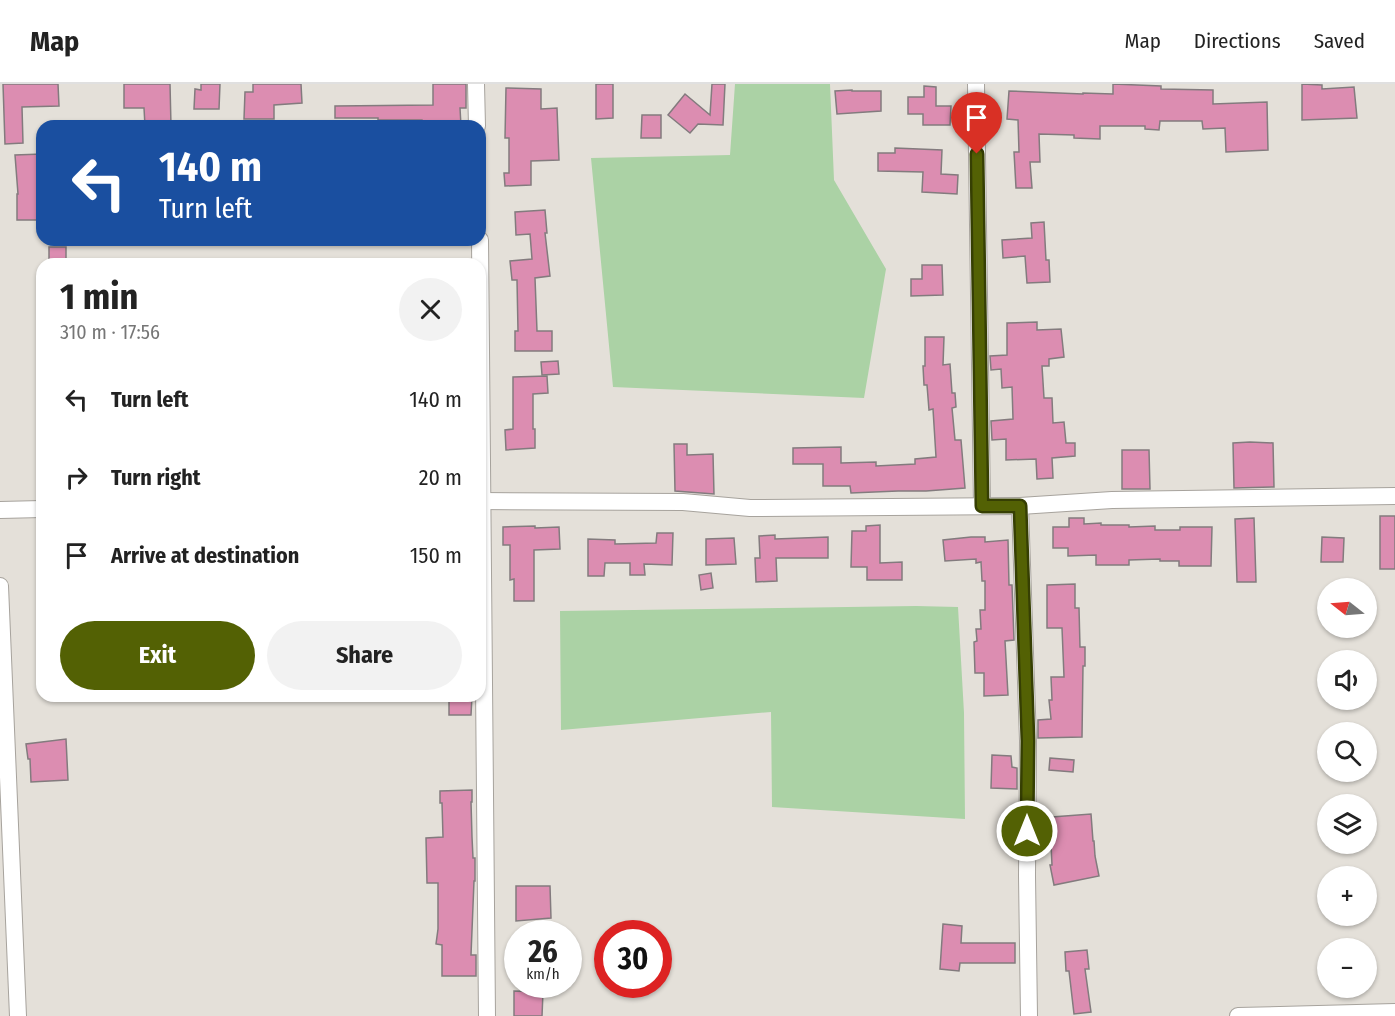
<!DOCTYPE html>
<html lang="en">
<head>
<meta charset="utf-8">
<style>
	body { margin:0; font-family:"Fira Sans Condensed",sans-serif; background:#f2f2f2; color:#222; height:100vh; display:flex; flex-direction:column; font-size:22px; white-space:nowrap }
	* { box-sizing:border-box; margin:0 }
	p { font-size:20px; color:#767676 }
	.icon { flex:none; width:33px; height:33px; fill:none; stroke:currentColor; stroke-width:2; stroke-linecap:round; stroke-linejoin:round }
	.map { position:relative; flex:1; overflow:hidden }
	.panel { position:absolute; left:36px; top:174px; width:450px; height:444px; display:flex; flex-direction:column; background:#fff; border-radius:18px; box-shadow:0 2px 4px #0004 }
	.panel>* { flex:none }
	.banner { position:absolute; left:36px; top:36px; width:450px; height:126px; border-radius:18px; box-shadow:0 2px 4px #0004; background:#1a4fa0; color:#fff; overflow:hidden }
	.needle { width:39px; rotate:287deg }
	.buttons { position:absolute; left:1317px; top:494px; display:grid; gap:12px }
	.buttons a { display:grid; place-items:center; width:60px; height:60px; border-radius:50%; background:#fff; box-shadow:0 2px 4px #0004; font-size:30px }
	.speed { position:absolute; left:504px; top:836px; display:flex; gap:12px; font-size:30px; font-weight:700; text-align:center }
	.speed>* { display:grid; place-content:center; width:78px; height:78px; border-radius:50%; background:#fff; box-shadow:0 2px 4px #0004; line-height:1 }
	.speed small { font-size:15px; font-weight:400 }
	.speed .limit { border:9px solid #d22; background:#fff; color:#111 }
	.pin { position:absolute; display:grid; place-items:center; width:51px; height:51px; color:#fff; margin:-62px -26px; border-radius:50% 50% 50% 0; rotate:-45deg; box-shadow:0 0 6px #0007 }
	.pin .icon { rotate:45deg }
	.me { position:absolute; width:66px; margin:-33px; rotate:0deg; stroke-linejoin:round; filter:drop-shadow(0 0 4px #0008) }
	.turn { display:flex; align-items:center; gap:21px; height:126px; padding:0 24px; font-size:27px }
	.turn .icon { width:78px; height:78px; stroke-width:2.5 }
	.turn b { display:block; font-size:42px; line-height:51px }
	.round { display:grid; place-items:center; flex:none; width:63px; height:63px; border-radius:32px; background:#f2f2f2 }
	.headline { display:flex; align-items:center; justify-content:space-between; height:102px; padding:0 24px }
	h1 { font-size:36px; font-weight:700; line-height:45px }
	.action { display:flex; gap:12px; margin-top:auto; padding:12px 24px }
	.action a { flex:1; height:69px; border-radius:36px; background:#536104; color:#fff; font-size:24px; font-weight:700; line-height:69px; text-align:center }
	.action a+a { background:#f2f2f2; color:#222 }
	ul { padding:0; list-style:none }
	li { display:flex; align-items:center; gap:18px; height:78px; padding:0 24px }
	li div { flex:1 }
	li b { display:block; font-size:22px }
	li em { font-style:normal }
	header { display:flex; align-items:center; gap:36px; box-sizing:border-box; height:84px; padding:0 30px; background:#fff; border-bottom:2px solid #e0e0e0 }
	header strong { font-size:28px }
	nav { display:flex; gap:33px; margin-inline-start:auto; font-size:21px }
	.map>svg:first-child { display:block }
	.green { fill:#abd2a5 }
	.building { fill:#dc8db1; stroke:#837b7e; stroke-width:1.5 }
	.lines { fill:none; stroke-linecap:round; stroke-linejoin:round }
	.street-casing { stroke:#a7a39d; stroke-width:18 }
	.street { stroke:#fff; stroke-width:16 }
	.route-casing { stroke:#363f03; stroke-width:15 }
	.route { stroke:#536104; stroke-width:10 }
</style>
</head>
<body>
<header>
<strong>Map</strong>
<nav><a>Map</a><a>Directions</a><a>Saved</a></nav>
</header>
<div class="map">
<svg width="1395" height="932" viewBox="0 0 1395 932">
	<rect width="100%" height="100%" fill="#e4e0d9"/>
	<g class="green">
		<polygon points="735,0 830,0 834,96 886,185 864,314 613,303 591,74 730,71"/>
		<polygon points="916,522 958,523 964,629 965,735 772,723 771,628 561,646 560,527"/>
	</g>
	<g class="building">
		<polygon points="3,0 58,0 59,22 22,23 23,59 5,60"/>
		<polygon points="124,0 170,0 171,42 145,42 144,24 124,24"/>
		<polygon points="201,0 220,0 219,25 194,25 195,5 201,6"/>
		<polygon points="253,0 301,0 302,19 274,21 274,35 244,35 245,8 253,8"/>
		<polygon points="433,0 466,0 466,24 460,24 461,42 423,42 422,36 378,36 378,34 335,34 335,22 433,21"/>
		<polygon points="596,0 613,0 613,34 596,35"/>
		<polygon points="712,0 725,0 723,41 698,40 690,49 668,31 685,10 710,31"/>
		<polygon points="1113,0 1161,2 1161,5 1213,6 1213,20 1267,18 1268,66 1226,68 1225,44 1203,45 1202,37 1160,37 1159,46 1145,45 1145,42 1100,42 1100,55 1074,54 1074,51 1039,50 1040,78 1030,78 1032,104 1016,104 1014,68 1019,68 1018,36 1007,35 1009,7 1083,10 1083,9 1113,10"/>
		<polygon points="1302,0 1322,1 1322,5 1354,3 1357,34 1302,36"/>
		<polygon points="924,2 936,3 936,22 951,22 950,41 923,41 923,30 908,30 908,13 924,13"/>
		<polygon points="506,4 541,5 541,25 557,24 559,76 531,77 531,101 505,102 504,89 509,89 509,54 505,54"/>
		<polygon points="852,6 852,7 881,7 881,27 837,30 835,7"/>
		<polygon points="642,31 661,31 661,54 641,54"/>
		<polygon points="895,64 942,66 941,90 958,91 957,110 922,108 923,88 878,87 878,69 895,69"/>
		<polygon points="42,70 42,136 17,136 17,110 18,110 15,71"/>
		<polygon points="545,126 547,149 545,149 550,192 535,194 537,247 552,247 552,267 515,267 515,247 518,247 517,196 512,196 510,177 532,175 530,150 516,151 515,128"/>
		<polygon points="1044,138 1046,176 1049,176 1050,198 1027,199 1025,172 1003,174 1002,156 1032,154 1031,139"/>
		<rect x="49" y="163" width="17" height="17"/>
		<polygon points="922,181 942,181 943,211 911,212 911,195 922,195"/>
		<polygon points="1037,238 1037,246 1061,245 1064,273 1049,275 1049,282 1042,282 1044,314 1052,314 1053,339 1064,338 1066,359 1075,359 1075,372 1052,374 1053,394 1037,395 1036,375 1006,376 1006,355 992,356 991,337 1013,335 1012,303 1002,304 1001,285 991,286 990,272 1007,271 1007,239"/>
		<polygon points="925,253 944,253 943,281 950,280 952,309 955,309 956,323 952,324 955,356 961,356 965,404 926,407 898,407 851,409 850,402 823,402 823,380 793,380 793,364 841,363 841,379 876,378 876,382 915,380 915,375 936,373 933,325 929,326 927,301 924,301 923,282 925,282"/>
		<polygon points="558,277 559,290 542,291 541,278"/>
		<polygon points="547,292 548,309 533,310 533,345 535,345 535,364 506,366 505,346 513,345 513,293"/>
		<polygon points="1250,358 1273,359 1274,403 1234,404 1233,359"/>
		<polygon points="674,360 687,360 687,371 713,370 714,410 675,407"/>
		<polygon points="1122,366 1149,366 1150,405 1122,405"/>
		<rect x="1380" y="432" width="15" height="53"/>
		<polygon points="1069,434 1084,434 1084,440 1101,439 1101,441 1129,441 1129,443 1155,442 1155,446 1180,446 1180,443 1212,443 1211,482 1179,482 1179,477 1160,477 1160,475 1129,476 1129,481 1096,481 1096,471 1068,472 1068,464 1053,464 1053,443 1069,443"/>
		<polygon points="1254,434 1256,498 1237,498 1235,435"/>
		<polygon points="880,441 880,479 902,478 902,496 867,496 867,483 851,483 852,447 866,447 866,442"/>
		<polygon points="535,442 535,444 559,443 560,465 534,466 534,517 514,517 514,495 510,496 510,461 503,461 503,443"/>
		<polygon points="657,449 673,449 672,481 644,480 645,491 630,491 630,479 605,479 604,492 588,492 588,455 615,456 615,460 656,459"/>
		<polygon points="775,451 775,455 828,453 828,474 776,474 777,497 756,498 755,474 760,474 759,452"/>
		<polygon points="971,453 985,453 985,458 1008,456 1009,501 1012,501 1014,556 1005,557 1008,611 984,612 984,589 975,589 974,558 977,557 976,545 981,545 980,526 985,526 985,497 982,497 981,478 976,479 976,475 945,477 943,456"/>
		<polygon points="1322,453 1344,454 1343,478 1321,478"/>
		<polygon points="734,454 736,480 706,481 706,455"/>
		<polygon points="711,489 713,504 701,506 699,491"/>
		<polygon points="1075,500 1075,524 1079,524 1080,563 1085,563 1085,582 1083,582 1082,653 1038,654 1038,636 1051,635 1049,616 1052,616 1051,593 1064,593 1062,544 1047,544 1047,501"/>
		<polygon points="449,612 472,612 471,631 449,631"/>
		<polygon points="66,655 68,696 31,698 30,675 28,675 26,660"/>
		<polygon points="992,671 1011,672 1012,683 1017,684 1017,705 991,704"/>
		<polygon points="1050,674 1074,676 1073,688 1049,686"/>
		<polygon points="472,706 472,718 471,718 472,753 473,774 475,774 475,797 474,797 471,871 476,871 476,892 442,892 442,861 436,860 438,845 438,799 427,799 426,754 443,753 442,719 440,719 440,707"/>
		<polygon points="1091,730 1093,757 1094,757 1095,772 1099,792 1054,801 1050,781 1052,781 1051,760 1054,759 1052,733"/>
		<polygon points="516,802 550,802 551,834 516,837"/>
		<polygon points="943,840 962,842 961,859 1015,859 1015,879 960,879 959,887 940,885"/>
		<polygon points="1087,866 1089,885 1085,885 1091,928 1074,930 1069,887 1066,887 1065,868"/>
		<polygon points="514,907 543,908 542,932 514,932"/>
	</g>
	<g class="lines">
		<defs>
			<g id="street">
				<polyline points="476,0 477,42"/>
				<polyline points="976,0 982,422"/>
				<polyline points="480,156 487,932"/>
				<polyline points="480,417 683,418 750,424 1020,422 1112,416 1395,412"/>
				<polyline points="1020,422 1028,657 1027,792 1029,932"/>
				<polyline points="0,426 42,425"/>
				<polyline points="0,502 18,932"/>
				<polyline points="1238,932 1395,928"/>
			</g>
		</defs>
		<use href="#street" class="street-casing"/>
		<use href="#street" class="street"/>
	</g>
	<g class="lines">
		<defs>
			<polyline id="route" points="977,70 982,422 1020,422 1028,657 1027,747"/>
		</defs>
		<use href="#route" class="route-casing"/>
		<use href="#route" class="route"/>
	</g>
</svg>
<div class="buttons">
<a><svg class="needle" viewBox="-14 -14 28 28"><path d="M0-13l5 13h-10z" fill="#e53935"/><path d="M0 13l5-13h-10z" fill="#767676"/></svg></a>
<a><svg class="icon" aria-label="sound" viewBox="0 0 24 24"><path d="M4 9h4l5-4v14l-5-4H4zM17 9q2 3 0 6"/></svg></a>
<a><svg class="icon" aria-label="search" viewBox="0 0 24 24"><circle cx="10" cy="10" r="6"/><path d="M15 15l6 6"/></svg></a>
<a><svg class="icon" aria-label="layers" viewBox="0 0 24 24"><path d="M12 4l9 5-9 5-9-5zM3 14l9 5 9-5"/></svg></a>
<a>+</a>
<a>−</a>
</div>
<div class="speed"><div>26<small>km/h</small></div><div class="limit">30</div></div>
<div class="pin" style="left:977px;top:70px;background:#d93025"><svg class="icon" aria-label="arrive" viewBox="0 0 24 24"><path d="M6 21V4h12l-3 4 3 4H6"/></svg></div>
<svg class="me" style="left:1027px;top:747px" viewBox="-20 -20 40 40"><circle r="17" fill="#536104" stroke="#fff" stroke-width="3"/><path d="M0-11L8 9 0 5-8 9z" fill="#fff"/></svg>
<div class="banner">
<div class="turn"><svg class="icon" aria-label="left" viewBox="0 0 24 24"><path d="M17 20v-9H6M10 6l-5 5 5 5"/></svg><div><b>140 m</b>Turn left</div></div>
</div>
<section class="panel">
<div class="headline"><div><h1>1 min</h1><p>310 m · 17:56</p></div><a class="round"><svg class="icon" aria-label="close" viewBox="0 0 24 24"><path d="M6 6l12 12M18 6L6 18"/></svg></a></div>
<ul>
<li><svg class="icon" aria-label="left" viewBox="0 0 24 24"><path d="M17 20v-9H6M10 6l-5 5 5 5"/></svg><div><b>Turn left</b></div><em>140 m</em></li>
<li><svg class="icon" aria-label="right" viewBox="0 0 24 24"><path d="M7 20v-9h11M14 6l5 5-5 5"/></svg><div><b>Turn right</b></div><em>20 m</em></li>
<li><svg class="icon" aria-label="arrive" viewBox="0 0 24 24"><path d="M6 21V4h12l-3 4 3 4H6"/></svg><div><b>Arrive at destination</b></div><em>150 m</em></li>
</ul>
<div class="action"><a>Exit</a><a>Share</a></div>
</section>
</div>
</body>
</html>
